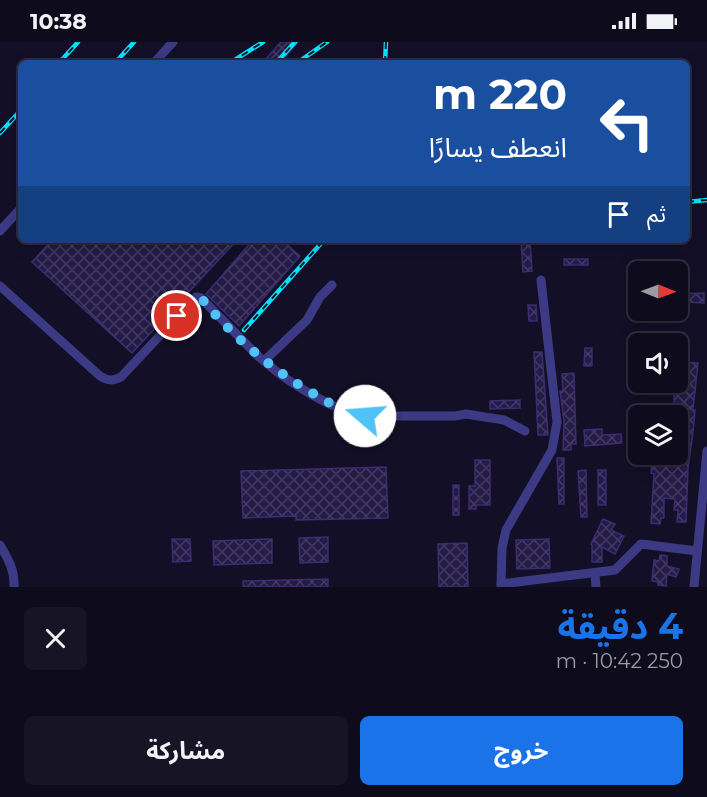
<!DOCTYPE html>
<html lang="ar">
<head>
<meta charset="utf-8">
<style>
	body { margin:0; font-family:Montserrat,"Noto Sans Arabic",sans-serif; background:#171425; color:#f1f3f6; direction:rtl; height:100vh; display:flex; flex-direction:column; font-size:22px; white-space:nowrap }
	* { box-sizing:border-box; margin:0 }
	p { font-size:20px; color:#9b9ba3 }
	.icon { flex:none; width:33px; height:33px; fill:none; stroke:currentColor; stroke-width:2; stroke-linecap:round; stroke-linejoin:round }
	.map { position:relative; height:545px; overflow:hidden; direction:ltr }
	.drawer { display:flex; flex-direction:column; background:#0e0b1c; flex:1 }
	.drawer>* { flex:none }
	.banner { position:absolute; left:18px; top:18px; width:672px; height:183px; border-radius:9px; box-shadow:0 3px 15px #0003,0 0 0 2px #2e2b3b; direction:rtl; background:#1a4fa0; color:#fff; overflow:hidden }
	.needle { width:39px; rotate:91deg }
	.fabs { position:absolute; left:628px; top:219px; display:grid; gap:12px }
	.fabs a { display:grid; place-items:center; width:60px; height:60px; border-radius:9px; background:#0e0b1c; box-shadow:0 3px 15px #0003,0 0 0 2px #2e2b3b; font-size:30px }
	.pin { position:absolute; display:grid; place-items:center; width:51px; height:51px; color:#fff; margin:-26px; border:3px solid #fff; border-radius:50%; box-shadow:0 2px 6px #0007 }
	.me { position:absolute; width:66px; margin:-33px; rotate:288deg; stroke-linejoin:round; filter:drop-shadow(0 0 4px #0008) }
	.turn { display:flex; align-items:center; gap:21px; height:126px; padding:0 24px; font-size:27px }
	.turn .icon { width:78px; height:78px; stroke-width:2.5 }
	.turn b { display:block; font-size:42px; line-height:51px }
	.then { display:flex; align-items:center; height:57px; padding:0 24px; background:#0003; gap:12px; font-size:22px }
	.round { display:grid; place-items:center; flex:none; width:63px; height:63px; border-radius:9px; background:#171425 }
	.head { display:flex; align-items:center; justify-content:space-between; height:102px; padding:0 24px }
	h1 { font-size:36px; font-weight:700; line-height:45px; color:#1a73e8 }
	.action { display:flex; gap:12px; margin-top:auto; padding:12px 24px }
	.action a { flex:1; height:69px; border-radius:9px; background:#1a73e8; color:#fff; font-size:24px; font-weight:700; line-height:69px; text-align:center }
	.action a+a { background:#171425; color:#f1f3f6 }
	.status { display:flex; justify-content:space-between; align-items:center; height:42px; padding:0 30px; background:#0e0b1c; direction:ltr }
	.status svg { height:16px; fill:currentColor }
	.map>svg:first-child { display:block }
	.building { fill:url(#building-cross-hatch); stroke:#3b2d73; stroke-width:1.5 }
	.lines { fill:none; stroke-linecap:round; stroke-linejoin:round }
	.minor { stroke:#3d3a85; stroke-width:9 }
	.rail-casing { stroke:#00e5ff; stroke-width:4.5 }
	.rail { stroke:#130f26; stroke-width:2; stroke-dasharray:7; stroke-linecap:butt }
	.route { stroke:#4fc3f7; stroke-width:10; stroke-dasharray:0 18 }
</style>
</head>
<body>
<div class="status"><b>10:38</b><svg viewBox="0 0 49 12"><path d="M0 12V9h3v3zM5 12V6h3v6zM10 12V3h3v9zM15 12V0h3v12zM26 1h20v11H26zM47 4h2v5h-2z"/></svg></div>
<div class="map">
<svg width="707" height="545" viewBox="0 0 707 545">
	<defs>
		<pattern id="building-cross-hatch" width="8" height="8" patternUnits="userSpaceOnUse" patternTransform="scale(1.5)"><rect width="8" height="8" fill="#241b47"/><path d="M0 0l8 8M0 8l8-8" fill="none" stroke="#433b63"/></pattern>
	</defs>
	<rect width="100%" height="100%" fill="#130f26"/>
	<g class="building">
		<polygon points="281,0 298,0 280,21 262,21"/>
		<polygon points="52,198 237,198 132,311 32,220"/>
		<polygon points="253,198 282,198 300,214 239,284 206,252"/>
		<polygon points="521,198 530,198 532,229 523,230"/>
		<rect x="564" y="217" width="24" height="6"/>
		<polygon points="704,251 704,261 679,260 679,252"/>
		<polygon points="528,263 536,263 537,279 529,279"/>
		<polygon points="585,306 592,306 592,324 584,324"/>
		<polygon points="534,310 542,310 548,393 538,393"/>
		<polygon points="678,320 698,321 693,368 695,368 693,391 688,426 686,480 677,480 678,468 674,468 675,457 664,456 664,476 661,476 660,482 651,481 654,432 651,431 652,412 678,412 681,390 678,390 678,374 674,374 674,340 678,340"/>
		<polygon points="574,331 576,402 571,402 571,408 563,408 564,379 560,349 563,349 562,332"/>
		<polygon points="520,358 520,366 490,367 490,359"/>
		<polygon points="602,387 602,393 621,392 622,401 585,404 584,388"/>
		<polygon points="557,416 564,416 564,462 559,462"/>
		<polygon points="475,418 490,418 490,463 476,463 476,467 469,467 469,444 475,444"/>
		<polygon points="386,425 388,476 296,478 296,474 243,476 241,429"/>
		<polygon points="586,428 587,475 581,475 578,429"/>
		<rect x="598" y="428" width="8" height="35"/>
		<rect x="453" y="443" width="6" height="30"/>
		<polygon points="603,477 615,482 611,488 624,494 615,512 602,505 602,520 592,520 592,503 591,502"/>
		<polygon points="328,495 328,520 300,521 299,496"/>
		<polygon points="172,497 190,497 191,519 173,520"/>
		<polygon points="272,497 272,521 214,523 213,499"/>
		<polygon points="549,497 550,526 517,527 516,498"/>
		<polygon points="467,501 468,545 439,545 438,502"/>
		<polygon points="660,513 667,514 667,524 679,527 676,535 667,532 666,544 658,543 658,540 652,539 654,518 659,519"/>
		<polygon points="328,537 328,545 243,545 243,539"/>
	</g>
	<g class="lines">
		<g class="minor">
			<polyline points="154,21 173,0"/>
			<polyline points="0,189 21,166"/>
			<path d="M0,244L100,334C108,339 113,339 121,335L196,255L201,256L259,315L264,319L307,278L320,255L332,243"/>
			<path d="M264,319C287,340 334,369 365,374H455L466,372L504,378L525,389"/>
			<path d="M0,503C8,517 15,528 14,545"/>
			<polyline points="595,532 596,545"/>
			<polyline points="501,542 615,528 641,502 697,509"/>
			<polyline points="501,545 502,506 506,488 552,408 557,380 541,238"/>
			<polyline points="694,545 707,409"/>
		</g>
		<defs>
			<g id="rail">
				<polyline points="59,21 78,0"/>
				<polyline points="115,21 134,0"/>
				<polyline points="230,21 263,0"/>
				<polyline points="276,21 295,0"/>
				<polyline points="297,21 327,0"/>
				<polyline points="385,21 386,0"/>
				<polyline points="0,91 21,68"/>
				<polyline points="687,160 707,158"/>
				<polyline points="244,288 324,198"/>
			</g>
		</defs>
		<use href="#rail" class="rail-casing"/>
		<use href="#rail" class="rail"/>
	</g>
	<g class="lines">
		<path class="route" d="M177,274L196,255L201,256C233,295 271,327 314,352C331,362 346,371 365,374"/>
	</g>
</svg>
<div class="fabs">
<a><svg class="needle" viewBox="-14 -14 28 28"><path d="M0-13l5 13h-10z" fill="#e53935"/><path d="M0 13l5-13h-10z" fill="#9b9ba3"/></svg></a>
<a><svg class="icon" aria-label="sound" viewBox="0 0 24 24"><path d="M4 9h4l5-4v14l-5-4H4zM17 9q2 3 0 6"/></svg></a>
<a><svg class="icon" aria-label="layers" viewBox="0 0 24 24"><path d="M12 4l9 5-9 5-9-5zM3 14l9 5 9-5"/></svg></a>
</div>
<div class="pin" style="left:177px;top:274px;background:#d93025"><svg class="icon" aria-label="arrive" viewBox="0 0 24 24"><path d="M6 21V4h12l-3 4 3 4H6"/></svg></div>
<svg class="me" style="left:365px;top:374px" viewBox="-20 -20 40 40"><circle r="19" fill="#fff"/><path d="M0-13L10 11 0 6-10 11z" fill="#4fc3f7"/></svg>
<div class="banner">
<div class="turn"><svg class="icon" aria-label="left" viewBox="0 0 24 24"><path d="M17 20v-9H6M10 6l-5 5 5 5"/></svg><div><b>220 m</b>انعطف يسارًا</div></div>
<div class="then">ثم<svg class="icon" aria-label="arrive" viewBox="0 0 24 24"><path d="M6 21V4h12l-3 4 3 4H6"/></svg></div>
</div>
</div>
<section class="drawer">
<div class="head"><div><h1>4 دقيقة</h1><p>250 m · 10:42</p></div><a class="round"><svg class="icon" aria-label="close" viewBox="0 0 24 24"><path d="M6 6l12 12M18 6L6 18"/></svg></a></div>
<div class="action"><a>خروج</a><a>مشاركة</a></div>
</section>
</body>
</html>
